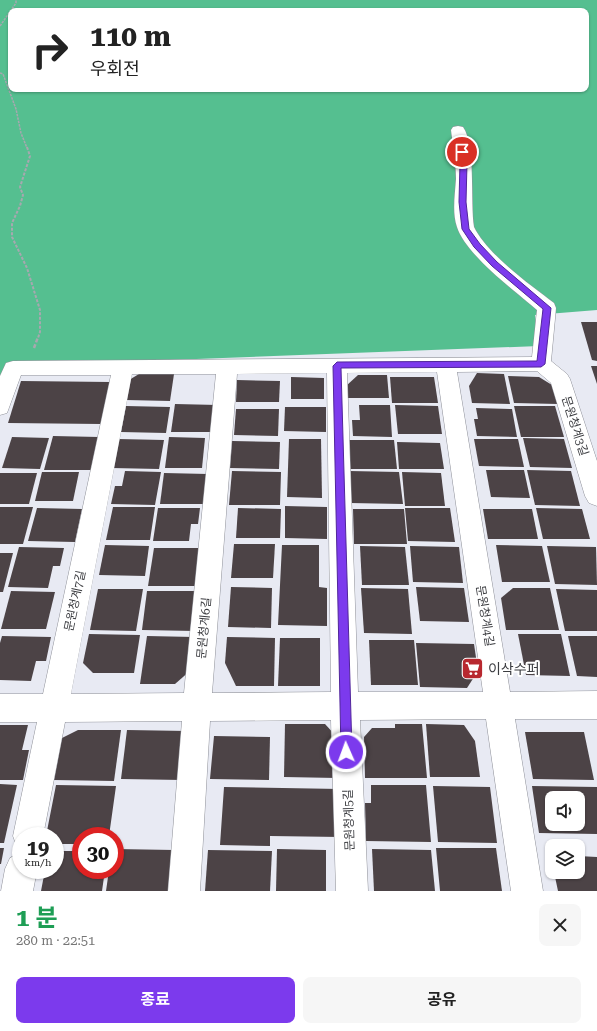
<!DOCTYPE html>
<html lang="ko">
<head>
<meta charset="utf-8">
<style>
	body { margin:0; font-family:"Roboto Serif","Noto Sans KR",serif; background:#f6f6f6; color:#222; height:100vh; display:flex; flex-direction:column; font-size:15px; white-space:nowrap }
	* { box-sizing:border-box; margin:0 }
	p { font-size:13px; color:#767676 }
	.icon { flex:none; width:22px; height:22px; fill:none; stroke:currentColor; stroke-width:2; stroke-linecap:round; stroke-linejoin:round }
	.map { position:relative; height:891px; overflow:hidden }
	.sheet { display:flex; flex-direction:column; background:#fff; flex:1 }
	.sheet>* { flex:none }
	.hud { position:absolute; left:8px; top:8px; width:581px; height:84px; border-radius:8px; box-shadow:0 1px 3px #0004; background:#fff; color:#222; overflow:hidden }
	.controls { position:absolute; left:545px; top:791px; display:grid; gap:8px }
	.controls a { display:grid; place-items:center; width:40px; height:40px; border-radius:8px; background:#fff; box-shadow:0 1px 3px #0004; font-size:20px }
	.speed { position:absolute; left:12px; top:827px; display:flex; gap:8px; font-size:20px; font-weight:700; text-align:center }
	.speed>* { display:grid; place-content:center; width:52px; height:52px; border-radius:50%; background:#fff; box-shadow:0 1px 3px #0004; line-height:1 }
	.speed small { font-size:10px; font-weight:400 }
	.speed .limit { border:6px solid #d22; background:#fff; color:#111 }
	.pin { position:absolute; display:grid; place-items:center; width:34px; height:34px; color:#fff; margin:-17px; border:2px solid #fff; border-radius:50%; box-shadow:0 1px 4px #0007 }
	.me { position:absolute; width:44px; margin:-22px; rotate:358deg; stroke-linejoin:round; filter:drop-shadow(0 0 3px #0008) }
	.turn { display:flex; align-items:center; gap:14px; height:84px; padding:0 16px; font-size:18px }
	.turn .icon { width:52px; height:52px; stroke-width:2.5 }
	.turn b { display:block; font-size:28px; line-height:34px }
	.round { display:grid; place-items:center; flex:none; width:42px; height:42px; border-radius:8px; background:#f6f6f6 }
	.head { display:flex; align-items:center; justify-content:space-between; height:68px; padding:0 16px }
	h1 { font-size:24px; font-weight:700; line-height:30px; color:#1e9e55 }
	.button { display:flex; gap:8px; margin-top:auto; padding:8px 16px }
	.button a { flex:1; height:46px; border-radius:8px; background:#7c3aed; color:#fff; font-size:16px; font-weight:700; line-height:46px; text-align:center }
	.button a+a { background:#f6f6f6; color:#222 }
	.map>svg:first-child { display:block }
	.forest { fill:#55bf90; fill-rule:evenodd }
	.building { fill:#4c4346; fill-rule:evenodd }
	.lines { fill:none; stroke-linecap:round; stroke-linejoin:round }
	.minor-casing { stroke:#8e9098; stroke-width:1 }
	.path-far2 { stroke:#a7a8af; stroke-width:1.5; stroke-dasharray:2.5 1; stroke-linecap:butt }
	.path-far1 { stroke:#a7a8af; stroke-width:2; stroke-dasharray:3 1.5; stroke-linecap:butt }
	.path { stroke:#a7a8af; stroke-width:2.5; stroke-dasharray:4 2; stroke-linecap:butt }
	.minor { fill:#fff; fill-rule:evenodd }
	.route { fill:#7c3aed; stroke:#51269a }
	.labels { text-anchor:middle; stroke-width:4; stroke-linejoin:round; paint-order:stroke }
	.street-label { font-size:12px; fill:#3b3c40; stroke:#fff }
	.near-poi-label { font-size:14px; fill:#3b3c40; stroke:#fff; text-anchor:start }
</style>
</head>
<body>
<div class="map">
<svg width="597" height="891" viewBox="0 0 597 891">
	<rect width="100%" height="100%" fill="#e8eaf3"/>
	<path class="forest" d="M0,0H597V310L535,315L539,346L11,366L0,397ZM11,11H586V89H11Z"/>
	<g class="building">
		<polygon points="581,322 597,322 597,361 592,360"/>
		<polygon points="591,366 597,366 597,384"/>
		<polygon points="477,373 504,374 510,404 472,403 469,386"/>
		<polygon points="139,374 174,374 170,401 126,400 129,380"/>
		<polygon points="358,375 387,375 389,398 347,398 346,386"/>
		<polygon points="508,376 539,377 552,385 558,404 514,403"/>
		<polygon points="291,377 324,378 324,399 291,399"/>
		<polygon points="390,377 434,377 438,403 392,403"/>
		<polygon points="237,380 280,381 279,402 236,402"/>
		<polygon points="21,381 110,382 101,424 8,423"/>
		<polygon points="175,404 218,405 215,432 171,432"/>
		<polygon points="359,405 390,405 392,437 353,436 352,420 360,420"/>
		<polygon points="395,405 438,406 442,434 398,434"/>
		<polygon points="126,406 170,407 166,433 121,432"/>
		<polygon points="514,406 555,406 564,437 521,437"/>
		<polygon points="285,407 326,407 326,432 284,431"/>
		<polygon points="476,408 512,409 517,437 477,436 474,419 478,419"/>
		<polygon points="236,409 279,409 278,436 234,435"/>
		<polygon points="53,436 99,437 92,470 44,470"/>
		<polygon points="12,437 49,438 40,469 2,468"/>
		<polygon points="169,437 205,438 202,468 165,468"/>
		<polygon points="523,438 564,439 572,468 530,467"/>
		<polygon points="118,439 164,440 159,469 112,468"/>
		<polygon points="289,439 321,439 322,498 287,497"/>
		<polygon points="474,439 518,439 524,467 479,466"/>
		<polygon points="348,440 394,440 397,469 349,469"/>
		<polygon points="232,441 280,442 279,469 230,468"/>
		<polygon points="397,442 440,443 444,469 399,469"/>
		<polygon points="486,470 524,470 530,498 491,497"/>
		<polygon points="527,470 571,471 580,506 535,505"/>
		<polygon points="125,471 161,472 155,505 111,504 115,486 122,486"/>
		<polygon points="232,471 281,472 280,505 229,505"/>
		<polygon points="349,471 399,472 403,504 350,503"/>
		<polygon points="42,472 79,472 73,501 35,501"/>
		<polygon points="402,472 441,473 445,506 405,506"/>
		<polygon points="0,473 37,473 29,504 0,504"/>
		<polygon points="164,473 208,474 204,504 160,504"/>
		<polygon points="285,506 327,507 327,539 285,538"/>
		<polygon points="0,507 33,507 23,544 0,544"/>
		<polygon points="113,507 155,507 150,540 106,540"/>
		<polygon points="37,508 82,509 75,542 28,541"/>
		<polygon points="158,508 200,508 198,524 191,524 189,541 153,541"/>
		<polygon points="238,508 281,509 280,538 236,538"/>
		<polygon points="405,508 450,508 455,542 408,541"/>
		<polygon points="536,508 582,509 590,539 543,539"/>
		<polygon points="353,509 404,509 407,544 354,544"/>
		<polygon points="483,509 532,509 538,539 488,539"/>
		<polygon points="234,544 275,544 273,578 231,578"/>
		<polygon points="105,545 149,546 145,576 99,575"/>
		<polygon points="282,545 319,545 319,587 327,588 327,626 278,625"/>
		<polygon points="496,545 542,546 550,582 502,582"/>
		<polygon points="360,546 405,547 409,585 362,585"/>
		<polygon points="410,546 459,547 463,583 413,582"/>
		<polygon points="547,546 596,547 597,585 555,584"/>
		<polygon points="19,547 64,548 60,566 53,566 48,588 8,587"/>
		<polygon points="154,548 199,548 195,586 148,586"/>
		<polygon points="0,553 13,553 3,592 0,592"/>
		<polygon points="231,587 272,588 271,628 228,627"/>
		<polygon points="416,587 464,588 469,622 420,621"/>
		<polygon points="361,588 408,589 412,634 364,633"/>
		<polygon points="513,588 550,588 559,630 506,630 501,598"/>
		<polygon points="98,589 143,589 136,631 90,630"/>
		<polygon points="556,589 597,590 597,631 565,631"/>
		<polygon points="11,591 55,592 46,629 1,629"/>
		<polygon points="147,591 199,591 195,631 142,630"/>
		<polygon points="89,634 140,635 134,673 93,673 83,663"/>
		<polygon points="518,634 561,634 570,676 526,675"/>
		<polygon points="2,636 51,637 46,661 36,661 31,681 0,680 0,643"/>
		<polygon points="147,636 194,637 191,670 175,684 140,684"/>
		<polygon points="568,636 597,636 597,677 577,676"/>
		<polygon points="227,637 275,638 274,686 236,686 225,663"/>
		<polygon points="280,638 320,638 320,686 278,686"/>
		<polygon points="369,640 414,640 418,685 371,685"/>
		<polygon points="416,643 474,644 478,671 467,688 420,687"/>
		<polygon points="285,724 325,724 336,736 337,778 284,777"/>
		<polygon points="395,724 422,724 427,778 365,778 364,737 372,728 395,728"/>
		<polygon points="426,724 464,725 475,741 480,777 430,777"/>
		<polygon points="0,725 28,725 22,750 29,750 23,780 0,780"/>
		<polygon points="78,730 121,730 114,781 54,780 62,738"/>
		<polygon points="127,730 187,731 182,780 121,779"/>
		<polygon points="525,732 584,732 594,780 533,779"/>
		<polygon points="214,736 270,737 269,780 210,779"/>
		<polygon points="0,784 17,785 4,843 0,843"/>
		<polygon points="56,785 116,786 109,836 81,836 81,844 55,844 55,836 46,836"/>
		<polygon points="371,785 426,785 431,842 366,841 365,803 371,803"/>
		<polygon points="433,786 490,787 497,843 438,842"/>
		<path d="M532,786L597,787V834L539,833ZM552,798H578V824H552Z"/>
		<polygon points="224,787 340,789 341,837 270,836 270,846 220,845"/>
		<polygon points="0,848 4,848 1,864 0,864"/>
		<polygon points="436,848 496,848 502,891 440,891"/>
		<polygon points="115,849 174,850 170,891 106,891 109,870 115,870"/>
		<polygon points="277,849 326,850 326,891 276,891"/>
		<polygon points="372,849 431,850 435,891 374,891"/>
		<polygon points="208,850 272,851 270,891 205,891"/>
		<polygon points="55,851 81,851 81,870 105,870 102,891 41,891 45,870 55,870"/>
		<polygon points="578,856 597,857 597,891 558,891 554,872 578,872"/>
	</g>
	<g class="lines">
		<defs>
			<g id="minor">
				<path d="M458,126L463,127C476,145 470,202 474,227C488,255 529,284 554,303L556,308L551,361L567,374L570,379L597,461V506L589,503L585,496L551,383L537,371L457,372L510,692L597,691V719H515L543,891H511L486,719L360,720L368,891H336L331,720L210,721L200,891H168L182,721L65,722L43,836H21V849L17,847L13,836L37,722H0V694H43L111,375H21L7,413L0,415V376L6,363L13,361L532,357L537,310C515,291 466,255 457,227C452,213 455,194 456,179C456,162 453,146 451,130L453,127ZM437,372L483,692H358L347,373ZM327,373L331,692L212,693L237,374ZM132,374H216L184,693L71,694Z"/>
				<polygon points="21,853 21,870 37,870 33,891 1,891 5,869 10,858"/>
			</g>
		</defs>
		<use href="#minor" class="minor-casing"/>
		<g class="path-far2">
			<polyline points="0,26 16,3 16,0"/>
			<polyline points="0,73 3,74 16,109 21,133 27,148"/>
		</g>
		<polyline class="path-far1" points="27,147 30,156 20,187 23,195 20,206 12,223 12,237 27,268 40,310 40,332 38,338"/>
		<polyline class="path" points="34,348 38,337"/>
		<use href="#minor" class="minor"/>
	</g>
	<polygon class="route" points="462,150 465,152 467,163 466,202 469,229 480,244 497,262 551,308 545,364 541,367 341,368 352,752 351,757 346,758 342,757 341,752 333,366 337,362 537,361 543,309 492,266 474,247 462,229 459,202 460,163 458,152"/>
	<defs>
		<symbol id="supermarket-square" viewBox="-11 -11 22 22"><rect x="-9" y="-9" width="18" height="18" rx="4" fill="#b8282f" stroke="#fff"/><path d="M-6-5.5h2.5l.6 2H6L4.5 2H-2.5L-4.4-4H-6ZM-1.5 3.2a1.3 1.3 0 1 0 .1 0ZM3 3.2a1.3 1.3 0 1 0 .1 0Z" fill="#fff"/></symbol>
	</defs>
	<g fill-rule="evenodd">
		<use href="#supermarket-square" x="460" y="656" width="25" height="25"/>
	</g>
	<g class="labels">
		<g class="street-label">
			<text transform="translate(575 426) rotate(72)" y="4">문원청계3길</text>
			<text transform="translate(75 601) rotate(-78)" y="4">문원청계7길</text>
			<text transform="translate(485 616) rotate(81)" y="4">문원청계4길</text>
			<text transform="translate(204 628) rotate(-85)" y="4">문원청계6길</text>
			<text transform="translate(349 820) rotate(-92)" y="4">문원청계5길</text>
		</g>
		<g class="near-poi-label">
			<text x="488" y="674">이삭수퍼</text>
		</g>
	</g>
</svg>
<div class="controls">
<a><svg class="icon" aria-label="sound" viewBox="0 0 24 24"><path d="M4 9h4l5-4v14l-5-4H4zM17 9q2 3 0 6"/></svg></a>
<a><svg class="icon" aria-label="layers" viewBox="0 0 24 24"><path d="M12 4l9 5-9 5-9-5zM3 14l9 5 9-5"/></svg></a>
</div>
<div class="speed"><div>19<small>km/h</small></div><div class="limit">30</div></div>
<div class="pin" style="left:462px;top:152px;background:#d93025"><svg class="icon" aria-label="arrive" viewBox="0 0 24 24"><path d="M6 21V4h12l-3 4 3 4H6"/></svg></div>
<svg class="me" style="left:346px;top:752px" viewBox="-20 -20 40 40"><circle r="17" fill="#7c3aed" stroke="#fff" stroke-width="3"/><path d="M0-11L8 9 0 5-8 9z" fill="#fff"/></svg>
<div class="hud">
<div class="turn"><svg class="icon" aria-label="right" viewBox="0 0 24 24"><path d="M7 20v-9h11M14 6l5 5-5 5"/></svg><div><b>110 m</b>우회전</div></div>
</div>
</div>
<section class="sheet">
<div class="head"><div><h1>1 분</h1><p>280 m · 22:51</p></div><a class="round"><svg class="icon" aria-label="close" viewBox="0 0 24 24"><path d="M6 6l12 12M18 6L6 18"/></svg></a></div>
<div class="button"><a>종료</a><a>공유</a></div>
</section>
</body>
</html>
